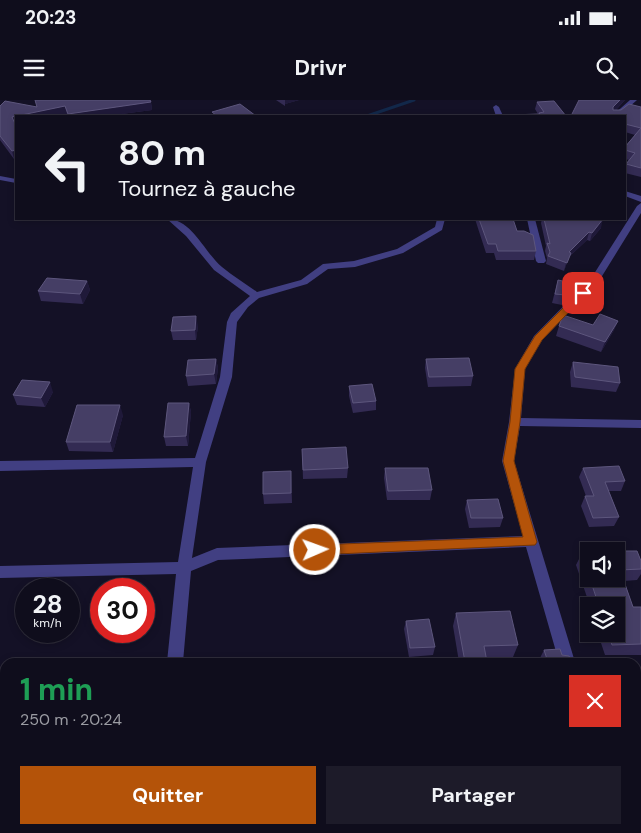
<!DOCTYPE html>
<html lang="fr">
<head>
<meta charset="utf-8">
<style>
	body { margin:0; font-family:"DM Sans",sans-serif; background:#1d1b29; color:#f1f3f6; height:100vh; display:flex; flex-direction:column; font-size:19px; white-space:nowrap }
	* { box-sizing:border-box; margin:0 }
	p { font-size:16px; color:#9b9ca3 }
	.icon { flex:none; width:28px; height:28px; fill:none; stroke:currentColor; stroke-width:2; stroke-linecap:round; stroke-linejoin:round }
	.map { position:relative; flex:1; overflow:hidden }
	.drawer { position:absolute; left:0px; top:558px; width:641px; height:176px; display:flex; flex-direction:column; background:#0f0d1c; border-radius:15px 15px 0 0; box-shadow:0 2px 8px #0003,0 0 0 1px #2f2d3b }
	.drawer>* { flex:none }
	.banner { position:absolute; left:15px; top:15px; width:611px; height:105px; border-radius:0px; box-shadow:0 2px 8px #0003,0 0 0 1px #2f2d3b; background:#0f0d1c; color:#f1f3f6; overflow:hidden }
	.fabs { position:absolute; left:580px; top:442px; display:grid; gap:10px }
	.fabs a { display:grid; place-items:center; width:45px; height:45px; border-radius:0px; background:#0f0d1c; box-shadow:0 2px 8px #0003,0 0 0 1px #2f2d3b; font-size:25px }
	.speed { position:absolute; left:15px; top:478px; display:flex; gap:10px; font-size:25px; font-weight:700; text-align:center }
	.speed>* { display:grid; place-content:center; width:65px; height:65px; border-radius:50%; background:#0f0d1c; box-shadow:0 2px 8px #0003,0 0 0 1px #2f2d3b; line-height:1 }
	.speed small { font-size:12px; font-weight:400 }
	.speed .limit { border:8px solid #d22; background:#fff; color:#111 }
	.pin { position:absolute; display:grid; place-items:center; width:42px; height:42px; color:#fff; margin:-21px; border-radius:10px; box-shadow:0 2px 8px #0006 }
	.me { position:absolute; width:55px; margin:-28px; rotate:88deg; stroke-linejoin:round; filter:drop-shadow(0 0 4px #0008) }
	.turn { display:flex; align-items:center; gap:18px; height:105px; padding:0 20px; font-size:22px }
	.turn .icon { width:65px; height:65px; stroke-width:2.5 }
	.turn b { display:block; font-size:35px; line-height:42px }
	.round { display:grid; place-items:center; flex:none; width:52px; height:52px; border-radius:0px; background:#1d1b29 }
	.summary { display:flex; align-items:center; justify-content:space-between; height:85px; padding:0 20px }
	h1 { font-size:30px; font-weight:700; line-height:38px; color:#1e9e55 }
	.primary-button { display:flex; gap:10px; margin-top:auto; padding:10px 20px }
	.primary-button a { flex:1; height:58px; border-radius:0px; background:#b45309; color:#fff; font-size:20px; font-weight:700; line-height:58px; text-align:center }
	.primary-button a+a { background:#1d1b29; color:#f1f3f6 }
	.status { display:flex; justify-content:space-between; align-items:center; height:35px; padding:0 25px; background:#0f0d1c; direction:ltr }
	.status svg { height:14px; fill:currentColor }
	header { display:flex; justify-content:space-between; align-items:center; height:65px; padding:0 20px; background:#0f0d1c; font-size:22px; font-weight:700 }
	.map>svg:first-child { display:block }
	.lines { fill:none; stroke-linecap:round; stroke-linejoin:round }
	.stream { stroke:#12284a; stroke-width:3 }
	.minor { fill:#413f82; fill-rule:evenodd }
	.wall { fill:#332b53 }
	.shaded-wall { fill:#1f1939 }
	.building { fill:#453e65; stroke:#5d567d }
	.route { fill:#b45309; stroke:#753606 }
</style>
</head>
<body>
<div class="status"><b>20:23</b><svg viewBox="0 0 49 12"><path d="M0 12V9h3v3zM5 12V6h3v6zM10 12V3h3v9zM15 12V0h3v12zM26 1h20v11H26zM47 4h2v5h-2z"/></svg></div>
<header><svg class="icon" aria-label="menu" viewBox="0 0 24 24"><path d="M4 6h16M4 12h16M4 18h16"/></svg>Drivr<svg class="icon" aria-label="search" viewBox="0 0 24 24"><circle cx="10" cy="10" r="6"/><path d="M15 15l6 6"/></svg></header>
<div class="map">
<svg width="641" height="733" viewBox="0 0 641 733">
	<rect width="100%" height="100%" fill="#141126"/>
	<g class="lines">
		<polyline class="stream" points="367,16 414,0"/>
		<g class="minor">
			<polygon points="630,0 637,0 619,16 612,16"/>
			<polygon points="496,5 499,7 503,16 496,16 493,7"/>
			<polygon points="0,76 16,79 16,83 0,80"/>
			<polygon points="625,91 641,96 641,102 625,96"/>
			<path d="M641,103V113L599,181L542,240L525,269L521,318L641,320V328L520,326L514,361L575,562H559L526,447L218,460L191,471L183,562H167L176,474L0,478V466L178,462L193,367L0,371V361L195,358L220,277L227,222L231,213L250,196L214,170L186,136L167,119C192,119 204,152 222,167C233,176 246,184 257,192L301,180L323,164L354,161L397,149L435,127L437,119H445L442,130L403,153L355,167L328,169L307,184L259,198L248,207L237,222L232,277L206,362L192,458L217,448L523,436L502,361L509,322L515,269L534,236L592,177L637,106Z"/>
			<polygon points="527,119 535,119 546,161 544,163 538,163 536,161"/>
			<rect x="636" y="613" width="5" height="16"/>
			<rect x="147" y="729" width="18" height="4"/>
			<polygon points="603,729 621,729 623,733 605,733"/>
		</g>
	</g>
	<g class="wall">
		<polygon points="276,0 299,0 285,4 285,6"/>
		<polygon points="579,0 625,0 616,10 621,10 641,7 641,77 625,73 625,66 629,60 625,59 625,47 635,35 625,32 625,16"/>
		<polygon points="151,2 152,10 106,16 68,16 67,14 56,16 16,16 14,59 0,40 0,6 37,7"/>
		<polygon points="537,2 566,16 511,16 511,15 538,14 535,9"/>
		<polygon points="475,119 513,119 517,131 536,151 534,160 496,160 494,153 486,153"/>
		<polygon points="542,119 601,119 601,128 590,141 587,140 569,157 564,171 546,164 547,158 545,151 546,146 541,123"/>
		<polygon points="558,180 573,193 562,205 552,203"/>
		<polygon points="87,181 90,190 83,204 41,201 38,191"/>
		<polygon points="618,221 614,230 601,252 556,236 559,226 593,225"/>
		<polygon points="198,226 196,240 173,240 171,231"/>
		<polygon points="216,259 218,268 216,284 188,286 186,276"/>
		<polygon points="426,259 473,276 471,286 428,287 425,268"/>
		<polygon points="573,262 620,283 616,292 571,287 570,272"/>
		<polygon points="349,286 376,301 376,310 353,313 349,296"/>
		<polygon points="53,292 45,307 17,305 13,295"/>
		<polygon points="189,303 191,312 188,346 166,346 164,337"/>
		<polygon points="123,315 113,352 69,351 66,342"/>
		<polygon points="302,349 348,368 347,378 303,379"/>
		<polygon points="385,368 432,390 430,400 387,400 384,378"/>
		<polygon points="583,368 625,381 621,391 609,391 619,417 614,426 589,427 581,406 585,396 586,396 579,377"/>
		<polygon points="291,371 292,403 264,404 263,394"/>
		<polygon points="467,400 503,418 500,427 469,428 465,409"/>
		<polygon points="616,451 641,461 641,474 637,480 624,481 633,507 641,507 641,555 605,555 598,534 616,534 616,506 590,506 576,465 582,453 589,453 589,479 616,479"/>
		<polygon points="456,513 518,545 513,557 486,558 487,562 459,562 453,526"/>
		<polygon points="406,521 435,547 433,555 409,557 404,529"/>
		<polygon points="544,550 562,555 572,562 542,562 540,558"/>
		<polygon points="5,636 5,717 0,717 0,637"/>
	</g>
	<g class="shaded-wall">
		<polygon points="285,0 299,0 285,4"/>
		<polygon points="620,0 625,0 611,15 613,7"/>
		<polygon points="151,2 152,10 106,16 68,16 68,14"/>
		<polygon points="65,6 67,14 56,16 16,16 16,24 15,24 12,17"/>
		<polygon points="16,50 16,59 14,59 12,51"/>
		<polygon points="603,119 601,128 590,141 592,133"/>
		<polygon points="589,132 587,140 569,157 564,171 569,152"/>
		<polygon points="87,181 90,190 83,204 80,194"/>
		<polygon points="576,184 573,193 562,205 565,195"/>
		<polygon points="196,216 198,226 196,240 195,230"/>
		<polygon points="618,221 614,230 601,252 605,242"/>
		<polygon points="216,259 218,268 216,284 214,274"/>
		<polygon points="50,282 53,292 45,307 41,298"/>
		<polygon points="189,303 191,312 188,346 186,336"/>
		<polygon points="120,305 123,315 113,352 110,342"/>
		<polygon points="5,692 5,709 2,706"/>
	</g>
	<g class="building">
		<polygon points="35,0 150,0 151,2 68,14 65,6 12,17 16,26 16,50 12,51 0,36 0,6 5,1 37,7"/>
		<polygon points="579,0 620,0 613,7 613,10 621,10 629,4 641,7 641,68 626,64 635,53 625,50 625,47 641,28 625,24 625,16 571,16"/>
		<polygon points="554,1 566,16 512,16 511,15 540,14 539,13 544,12 537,2"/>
		<polygon points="240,4 256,16 217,16 212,12"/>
		<polygon points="479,119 513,119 517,131 524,131 533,135 536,151 498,151 496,144 488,144"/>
		<polygon points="544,119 603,119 592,133 589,132 569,152 571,153 567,163 548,156 550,152 547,143 550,144"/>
		<polygon points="47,178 87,181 80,194 38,191"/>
		<polygon points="558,180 576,184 565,195 555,194"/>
		<polygon points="600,214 618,221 605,242 559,226 563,215 593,225"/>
		<polygon points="196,216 195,230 171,231 173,217"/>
		<polygon points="469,258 473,276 429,277 426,259"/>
		<polygon points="216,259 214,274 186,276 188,260"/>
		<polygon points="573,262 618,267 620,283 575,277"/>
		<polygon points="22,280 50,282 41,298 13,295"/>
		<polygon points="372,284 376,301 353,303 349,286"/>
		<polygon points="168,303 189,303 186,336 164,337"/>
		<polygon points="77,305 120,305 110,342 66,342"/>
		<polygon points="346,347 348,368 303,370 302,349"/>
		<polygon points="619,366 625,381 605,382 619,417 593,418 585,396 594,396 583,368"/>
		<polygon points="385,368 428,368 432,390 388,391"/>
		<polygon points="291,371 291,393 263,394 263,372"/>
		<polygon points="498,399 503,418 471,418 467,400"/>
		<polygon points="616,451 637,451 641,461 641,469 620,470 633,507 641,507 641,544 612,545 608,534 616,534 616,506 599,506 590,479 616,479"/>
		<polygon points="582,453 589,453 589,474"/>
		<polygon points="510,511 518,545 484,546 487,562 465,562 456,513"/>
		<polygon points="429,519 435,547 410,548 406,521"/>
		<polygon points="560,549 562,555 569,556 572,562 548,562 544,550"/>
		<polygon points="5,636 5,692 2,706 0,707 0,637"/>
	</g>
	<polygon class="route" points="580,191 583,191 587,193 542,240 525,269 520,322 514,361 537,442 535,445 315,455 311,454 309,450 311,447 315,445 523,437 503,361 510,322 515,269 535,236"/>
</svg>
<div class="fabs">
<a><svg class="icon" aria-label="sound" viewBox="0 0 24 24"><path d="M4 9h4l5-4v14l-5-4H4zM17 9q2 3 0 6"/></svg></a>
<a><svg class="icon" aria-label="layers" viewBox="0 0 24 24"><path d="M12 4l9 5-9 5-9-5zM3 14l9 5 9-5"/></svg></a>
</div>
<div class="speed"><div>28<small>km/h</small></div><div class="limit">30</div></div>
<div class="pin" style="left:583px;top:193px;background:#d93025"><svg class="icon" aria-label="arrive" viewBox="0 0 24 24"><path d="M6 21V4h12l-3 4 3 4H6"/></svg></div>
<svg class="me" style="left:315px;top:450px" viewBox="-20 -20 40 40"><circle r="17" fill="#b45309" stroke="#fff" stroke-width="3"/><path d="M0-11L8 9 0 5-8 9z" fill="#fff"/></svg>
<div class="banner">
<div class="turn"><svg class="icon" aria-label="left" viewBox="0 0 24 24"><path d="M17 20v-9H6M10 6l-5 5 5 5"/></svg><div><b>80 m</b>Tournez à gauche</div></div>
</div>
<section class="drawer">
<div class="summary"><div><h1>1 min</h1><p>250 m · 20:24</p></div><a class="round" style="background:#d93025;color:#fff"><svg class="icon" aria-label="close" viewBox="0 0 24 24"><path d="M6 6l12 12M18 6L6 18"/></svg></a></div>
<div class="primary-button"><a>Quitter</a><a>Partager</a></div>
</section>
</div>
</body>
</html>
